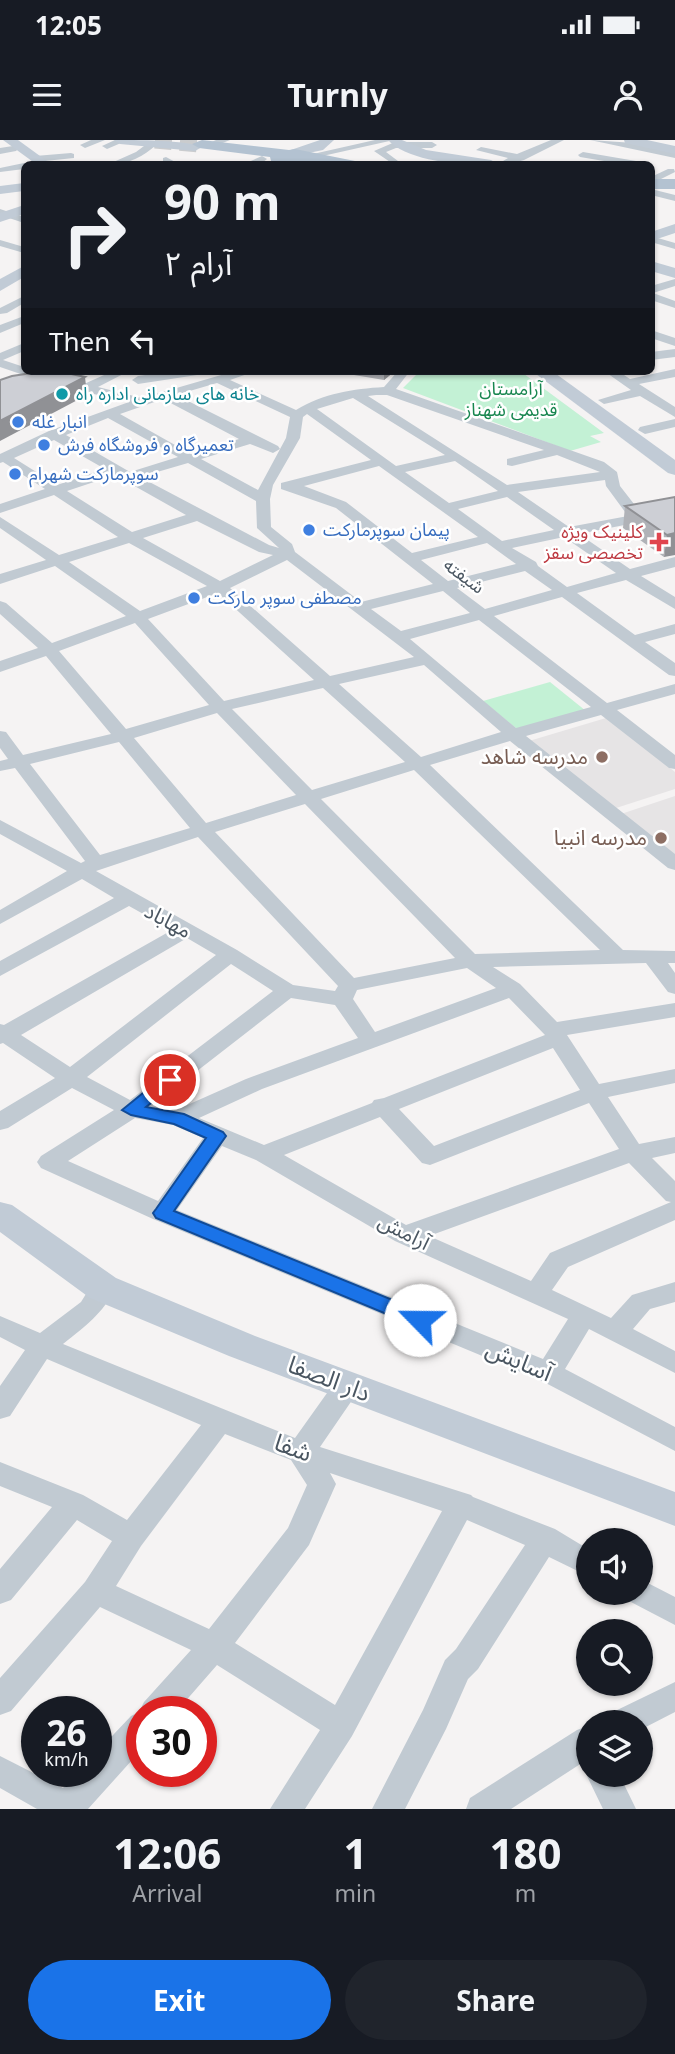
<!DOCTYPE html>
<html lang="en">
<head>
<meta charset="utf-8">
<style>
	body { margin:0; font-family:"Noto Sans","Noto Sans Arabic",sans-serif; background:#20242c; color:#f1f3f6; height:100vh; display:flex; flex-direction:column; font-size:26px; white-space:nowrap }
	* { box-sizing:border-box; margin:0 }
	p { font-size:23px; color:#9ea1a6 }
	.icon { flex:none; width:38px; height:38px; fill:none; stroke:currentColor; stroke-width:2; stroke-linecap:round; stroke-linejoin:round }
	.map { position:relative; height:1669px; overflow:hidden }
	.sheet { display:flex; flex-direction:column; background:#171b24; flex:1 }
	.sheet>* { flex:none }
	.guide { position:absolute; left:21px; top:21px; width:634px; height:214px; border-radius:10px; box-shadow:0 2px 5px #0004; background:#171b24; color:#f1f3f6; overflow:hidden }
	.fabs { position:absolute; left:576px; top:1388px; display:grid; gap:14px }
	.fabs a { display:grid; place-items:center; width:77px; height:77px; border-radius:50%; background:#171b24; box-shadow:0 2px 5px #0004; font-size:35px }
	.speed { position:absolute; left:21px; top:1556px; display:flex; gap:14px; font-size:35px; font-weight:700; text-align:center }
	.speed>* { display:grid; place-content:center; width:91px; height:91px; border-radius:50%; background:#171b24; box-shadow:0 2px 5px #0004; line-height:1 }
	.speed small { font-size:18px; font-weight:400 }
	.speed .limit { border:10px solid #d22; background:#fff; color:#111 }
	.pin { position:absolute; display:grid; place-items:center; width:60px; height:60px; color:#fff; margin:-30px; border:4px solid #fff; border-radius:50%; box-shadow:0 2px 7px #0007 }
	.me { position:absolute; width:77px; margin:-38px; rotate:293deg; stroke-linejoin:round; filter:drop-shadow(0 0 5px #0008) }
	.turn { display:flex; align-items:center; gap:24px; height:147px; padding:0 28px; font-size:32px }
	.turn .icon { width:91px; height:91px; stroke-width:2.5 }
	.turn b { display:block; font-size:49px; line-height:60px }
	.then { display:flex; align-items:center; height:66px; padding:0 28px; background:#0003; gap:14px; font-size:26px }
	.eta { display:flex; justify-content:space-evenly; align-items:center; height:119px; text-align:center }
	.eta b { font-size:42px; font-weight:700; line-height:49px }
	.action { display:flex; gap:14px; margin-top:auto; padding:14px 28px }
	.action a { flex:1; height:80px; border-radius:42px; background:#1a73e8; color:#fff; font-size:28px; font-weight:700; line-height:80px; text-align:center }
	.action a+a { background:#20242c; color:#f1f3f6 }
	.status { display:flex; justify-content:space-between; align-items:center; height:49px; padding:0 35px; background:#171b24; direction:ltr }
	.status svg { height:19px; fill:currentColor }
	header { display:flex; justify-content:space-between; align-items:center; height:91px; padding:0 28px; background:#171b24; font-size:32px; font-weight:700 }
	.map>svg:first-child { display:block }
	.education { fill:#e6e4e5 }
	.green { fill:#c3f1d5 }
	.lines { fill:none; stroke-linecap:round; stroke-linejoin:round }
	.primary-tunnel { stroke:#caccce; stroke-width:17; stroke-dasharray:17 8; stroke-linecap:butt }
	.street { fill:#c1cad2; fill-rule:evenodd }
	.secondary { fill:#c1cbd6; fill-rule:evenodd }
	.primary { fill:#b3c2d1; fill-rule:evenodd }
	.wall { fill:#b0b2b7 }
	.shaded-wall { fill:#909195 }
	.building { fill:#cdcfd5; stroke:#909195; stroke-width:2 }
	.route { fill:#1a73e8; stroke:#114b97; stroke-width:2 }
	.culture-dot { fill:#0f9aa8; stroke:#fff; stroke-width:2.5 }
	.shop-dot { fill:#3f7fe0; stroke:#fff; stroke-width:2.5 }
	.health-dot { fill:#e0444e; stroke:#fff; stroke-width:2.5 }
	.education-dot { fill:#8d6e63; stroke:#fff; stroke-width:2.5 }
	.labels { text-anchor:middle; stroke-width:5; stroke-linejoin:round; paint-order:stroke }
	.far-park-label { font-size:18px; fill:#17864f; stroke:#fff }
	.far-culture-label { font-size:18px; fill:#0d838f; stroke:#fff; text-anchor:start }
	.far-shop-label { font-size:18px; fill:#366cbe; stroke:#fff; text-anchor:start }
	.far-health-label { font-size:18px; fill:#be3a42; stroke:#fff; text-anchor:end }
	.far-street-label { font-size:18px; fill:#4a5661; stroke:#fff }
	.education-label { font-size:21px; fill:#785e54; stroke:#fff; text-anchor:end }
	.street-label { font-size:21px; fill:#4a5661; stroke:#fff }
	.near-street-label { font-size:24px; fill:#4a5661; stroke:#fff }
</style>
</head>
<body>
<div class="status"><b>12:05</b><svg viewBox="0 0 49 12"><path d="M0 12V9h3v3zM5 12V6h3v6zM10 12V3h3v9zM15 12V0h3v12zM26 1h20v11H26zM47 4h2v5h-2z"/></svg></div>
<header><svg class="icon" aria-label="menu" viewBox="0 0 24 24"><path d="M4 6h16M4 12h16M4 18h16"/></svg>Turnly<svg class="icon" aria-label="person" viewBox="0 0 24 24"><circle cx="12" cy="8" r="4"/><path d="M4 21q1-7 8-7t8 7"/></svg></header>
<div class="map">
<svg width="675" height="1669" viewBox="0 0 675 1669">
	<rect width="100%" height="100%" fill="#f5f3f3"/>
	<g class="education">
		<polygon points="606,578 675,632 675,649 613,669 529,601"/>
		<polygon points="675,656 675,721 618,675"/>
	</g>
	<g class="green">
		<polygon points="420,231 520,231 604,293 590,296 601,302 570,311 403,248"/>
		<polygon points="550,542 586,571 517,589 483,561"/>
	</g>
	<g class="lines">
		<polyline class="primary-tunnel" points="155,0 199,4"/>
		<g class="street">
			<polygon points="91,0 105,0 85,8 80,5"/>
			<polygon points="115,0 128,0 107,9 102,6"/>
			<polygon points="216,0 230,0 210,8 205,5"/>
			<polygon points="375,0 394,0 318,17 313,14"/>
			<polygon points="551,0 564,0 524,20 510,24 498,24 508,18 476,10 481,7 517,14"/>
			<polygon points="590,0 634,3 644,1 649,4 647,6 675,12 675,18"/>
			<polygon points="395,2 432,2 437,5 432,8 396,8 386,12 398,21 393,24 374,11"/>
			<path d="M148,3L156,5C143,17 127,25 109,24L136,12Z"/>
			<polygon points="13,6 18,9 16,11 0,14 0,8"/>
			<polygon points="583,12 636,21 641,24 622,24 580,17 578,15"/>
			<polygon points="71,13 74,14 74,18 35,22 30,19 35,16"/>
			<path d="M262,16L267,19C261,25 252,25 244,24Z"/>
			<polygon points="166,17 179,24 163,22 163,18"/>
			<polygon points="24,23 28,24 24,24 24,29 0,32 0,28"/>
			<polygon points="668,29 674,29 675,32 651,44 651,37"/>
			<polygon points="651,49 675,55 675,61 651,55"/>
			<polygon points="0,69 24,77 24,83 0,75"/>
			<polygon points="651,96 675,103 675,109 651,102"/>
			<polygon points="0,100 24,107 24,113 0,106"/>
			<polygon points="675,139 675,146 653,153 675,161 675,168 651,160 651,146"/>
			<polygon points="24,156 24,163 7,173 0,174 0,168"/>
			<polygon points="24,176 24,183 0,193 0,185"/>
			<polygon points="651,190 675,198 675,206 651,198"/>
			<path d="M24,203V211L3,220L24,227V231H36L84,244L113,231H129L98,247L142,258L235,231H256L230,240L296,270C324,253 353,249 384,247L398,231H410L396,249L604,322L617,332L620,346L641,373L675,367V375L579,394L630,429L675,417V427L641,436L675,457V469L626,440L577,453L635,495L675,484V494L645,502L675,523V536L669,535L562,457L494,476L607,563L675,544V554L617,570L675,615V629L669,628L601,575L526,596L675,714V730L668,728L510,601L430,625L623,810L675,811V823H668L675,833V854L668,852L646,823L493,827L520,844L557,882L675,863V877L567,895L599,944L675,929V943L608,957L639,1004L675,997V1013L652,1018L675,1041V1080L568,1127L552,1150L611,1178L632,1155L675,1142V1162L650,1169L633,1189L675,1211V1233L589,1189L565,1229L675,1287V1311L540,1240L153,1079L41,1028L37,1022L41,1016L114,970L72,948L8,988L0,990V971L55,938L3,903L0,904V884L4,885L172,790L129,766L0,836V821L114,758L82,739L0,784V770L67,731L0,694V680L81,723L85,721L15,628L0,631V621L8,619L0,608V591L6,592L23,615L111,594L46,516L0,532V521L38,508L0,474V461L6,463L52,503L126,476L55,426L0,444V434L46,420L0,388V377L59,415L118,397L54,355L0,373V364L45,349L3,322L0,323V314L49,291L129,262L50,244L0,227V213ZM217,243L290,277L286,298L258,350L201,319L250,304L273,313L280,309L278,306L176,255ZM376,255H387L544,310L507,319V325L512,326L557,315L600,332L507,345L368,256ZM353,258L445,315L396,326L317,269ZM163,259L239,299L191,314L120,274ZM307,274L371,320L281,343V349L336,368L433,444L361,462L295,412L292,404L271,387L270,359L273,345L300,298L303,277ZM108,278L178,317L130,332L66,295ZM54,300L105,329L57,345L14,318ZM455,321L498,351L449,363L405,332ZM188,323L256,361L257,388L279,408L269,405L140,337ZM379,326L478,397L412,413L346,362L304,346ZM115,335L186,375L132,392L67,351ZM605,340L606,346L628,376L569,387L518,352ZM507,357L554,390L502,401L458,369ZM197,381L259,412L273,415L220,441L143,398ZM564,397L616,433L567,447L538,426L536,422L512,408ZM129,403L207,446L140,471L69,422ZM487,403L516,424L448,441L421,420ZM287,420L414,517L330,536L230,448ZM525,431L552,450L485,469L457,448ZM443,451L470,473L401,491L371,469ZM218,453L314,540L224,561L148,479ZM479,480L591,567L516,588L410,499ZM135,483L209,565L126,589L59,511ZM424,525L501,592L421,617L339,544ZM323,548L405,622L312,650L232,569ZM217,573L296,655L206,683L134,598ZM119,602L190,688L100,715L30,624ZM414,630L600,810L475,814L321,659ZM305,664L455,818L354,838L215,692ZM198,697L338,846L335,851L293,845L237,810L96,731ZM187,798L216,815L70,927L21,895ZM231,824L273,851L130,960L87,937ZM467,828L496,848L375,892L353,859L357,850ZM291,858L335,865L358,898L246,939L176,970L152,966ZM509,858L545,895L384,958L374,960L372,963L264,1005L199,978L262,949ZM553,908L580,950L434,1006L399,969ZM589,963L619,1009L406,1085L284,1015L380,977L422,1023L430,1025ZM135,978L173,985L203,998L158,1061L68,1021ZM222,1006L256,1020L395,1101L568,1179L543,1219L177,1070ZM629,1023L666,1061L671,1062L550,1113L531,1141L429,1096Z"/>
			<polygon points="675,209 675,217 651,220 651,212"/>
			<polygon points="675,229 675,237 639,244 675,267 675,277 640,256 604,264 598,260 631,250 604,231 618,231 630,239"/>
			<polygon points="173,231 203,231 197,235 138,244 132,240 138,236"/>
			<polygon points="675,279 675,287 645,294 638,290 640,287"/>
			<path d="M103,1138L112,1141L116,1148C101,1175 87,1185 63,1204L295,1298L337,1239L347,1235L357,1239L360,1246L357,1253L320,1307L471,1355L473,1357L555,1389L588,1409V1436L549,1417L478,1529L468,1539L446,1589L405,1669H372L423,1570L445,1520L456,1509L525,1405L467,1380L352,1596L305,1669H270L320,1590L217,1525L176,1572H142V1609L88,1669H37L0,1648V1616L63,1648L79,1631H96V1613L131,1576L139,1572L144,1562L191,1510L100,1467L11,1571L0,1575V1538L85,1442L112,1401L77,1380L11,1460L0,1464V1429L52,1367L0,1346V1322L83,1355L127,1380L201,1285L47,1219L10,1276L0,1279V1246L25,1210L0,1197V1176L40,1193L81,1162L94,1141ZM225,1294L291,1320L307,1345L288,1388L209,1489L116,1446L141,1406ZM330,1333L442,1371L335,1565L235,1503L309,1405L336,1344Z"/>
			<polygon points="640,1439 675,1457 675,1485 629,1461 625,1452 640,1452"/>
			<polygon points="675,1542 675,1572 640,1590 640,1582 608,1582 613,1572"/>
			<polygon points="588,1586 588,1619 511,1669 466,1669 470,1658 577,1590"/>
			<polygon points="588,1629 588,1634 619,1634 636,1669 603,1669 586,1634"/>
		</g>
		<g class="secondary">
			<polygon points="3,0 18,0 51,24 36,24"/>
			<path d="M114,0C134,0 187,0 202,7L195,11L120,4Z"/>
			<polygon points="320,0 334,0 323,10 289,17 282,13"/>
			<path d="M388,0H402L426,10L491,20L498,24C470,27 407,22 388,0Z"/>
			<polygon points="624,0 647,0 675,6 675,14 625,3"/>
			<polygon points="24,43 24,51 0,54 0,46"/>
			<polygon points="24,65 24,74 0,82 0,73"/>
			<polygon points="675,84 675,93 651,101 651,92"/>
			<polygon points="651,121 675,128 675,138 651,131"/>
			<polygon points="24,126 24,137 0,151 0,139"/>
			<polygon points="532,231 552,231 675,320 675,335 668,333"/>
			<polygon points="0,1062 12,1065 116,1138 255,1196 675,1352 675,1386 229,1216 90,1158 0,1092"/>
		</g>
		<g class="primary">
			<polygon points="202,0 289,10 295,9 355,21 357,24 281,24 271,21 270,17 199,8 192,4"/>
			<rect x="651" y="39" width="24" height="10"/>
		</g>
	</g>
	<g class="wall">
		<polygon points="348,231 395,231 384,240 348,234"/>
		<polygon points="675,357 664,417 623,388 625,366"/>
	</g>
	<g class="shaded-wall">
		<polygon points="384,231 395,231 384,240"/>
		<polygon points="85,237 87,255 0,301 0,281"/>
		<polygon points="675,393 675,415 664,417 667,395"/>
	</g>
	<g class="building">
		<polygon points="45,231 58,231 85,237 0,281 0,240 12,236"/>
		<polygon points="675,357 675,393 667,395 625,366"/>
	</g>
	<polygon class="route" points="170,934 176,936 178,940 176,944 146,967 184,974 223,992 226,996 174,1071 427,1174 430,1180 427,1185 420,1187 413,1185 156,1078 153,1073 156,1069 206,998 174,984 131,975 122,970 164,936"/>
	<circle class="culture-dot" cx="62" cy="254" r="7"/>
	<g class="shop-dot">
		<circle cx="18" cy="282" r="7"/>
		<circle cx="44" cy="305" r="7"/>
		<circle cx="15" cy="334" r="7"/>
		<circle cx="309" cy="390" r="7"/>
		<circle cx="194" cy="458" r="7"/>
	</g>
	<path class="health-dot" d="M655.5 391.5h7v7h7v7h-7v7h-7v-7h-7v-7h7z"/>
	<g class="education-dot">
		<circle cx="602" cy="617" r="7"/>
		<circle cx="661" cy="698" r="7"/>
	</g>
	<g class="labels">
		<g class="far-park-label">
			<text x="511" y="255">آرامستان<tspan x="511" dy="21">قدیمی شهناز</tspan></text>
		</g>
		<g class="far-culture-label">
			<text x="76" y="260">خانه های سازمانی اداره راه</text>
		</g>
		<g class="far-shop-label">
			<text x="32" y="288">انبار غله</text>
			<text x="58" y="311">تعمیرگاه و فروشگاه فرش</text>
			<text x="29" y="340">سوپرمارکت شهرام</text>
			<text x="323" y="396">پیمان سوپرمارکت</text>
			<text x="208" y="464">مصطفی سوپر مارکت</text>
		</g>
		<g class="far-health-label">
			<text x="643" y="398">کلینیک ویژه<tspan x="643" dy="21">تخصصی سقز</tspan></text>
		</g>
		<g class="far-street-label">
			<text transform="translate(464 436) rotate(37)" y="6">شیفته</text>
		</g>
		<g class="education-label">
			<text x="588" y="624">مدرسه شاهد</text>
			<text x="647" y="705">مدرسه انبیا</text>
		</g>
		<g class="street-label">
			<text transform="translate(168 781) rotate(28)" y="7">مهاباد</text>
			<text transform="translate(404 1092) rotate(27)" y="7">آرامش</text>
		</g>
		<g class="near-street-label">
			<text transform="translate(519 1221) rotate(23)" y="8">آسایش</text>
			<text transform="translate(329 1239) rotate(21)" y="8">دار الصفا</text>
			<text transform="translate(293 1308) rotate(20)" y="8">شفا</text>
		</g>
	</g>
</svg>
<div class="fabs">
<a><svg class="icon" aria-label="sound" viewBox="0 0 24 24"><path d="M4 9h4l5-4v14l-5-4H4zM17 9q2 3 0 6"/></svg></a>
<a><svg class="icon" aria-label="search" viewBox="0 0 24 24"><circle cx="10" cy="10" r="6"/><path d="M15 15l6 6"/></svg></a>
<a><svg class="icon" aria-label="layers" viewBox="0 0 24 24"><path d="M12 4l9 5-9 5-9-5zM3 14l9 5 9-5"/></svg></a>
</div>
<div class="speed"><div>26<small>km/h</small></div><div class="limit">30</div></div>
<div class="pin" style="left:170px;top:940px;background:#d93025"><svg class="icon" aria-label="arrive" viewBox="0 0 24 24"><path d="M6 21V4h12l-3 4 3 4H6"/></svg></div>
<svg class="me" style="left:420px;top:1180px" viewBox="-20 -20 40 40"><circle r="19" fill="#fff"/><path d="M0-13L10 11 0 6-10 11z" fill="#1a73e8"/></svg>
<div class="guide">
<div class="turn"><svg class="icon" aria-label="right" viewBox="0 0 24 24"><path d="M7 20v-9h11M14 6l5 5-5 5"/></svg><div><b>90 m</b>آرام ۲</div></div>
<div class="then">Then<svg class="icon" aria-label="left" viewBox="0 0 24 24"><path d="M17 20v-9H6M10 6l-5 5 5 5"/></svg></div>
</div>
</div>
<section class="sheet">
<div class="eta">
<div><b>12:06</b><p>Arrival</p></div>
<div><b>1</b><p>min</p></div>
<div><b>180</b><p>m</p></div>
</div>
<div class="action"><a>Exit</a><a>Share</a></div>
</section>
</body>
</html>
